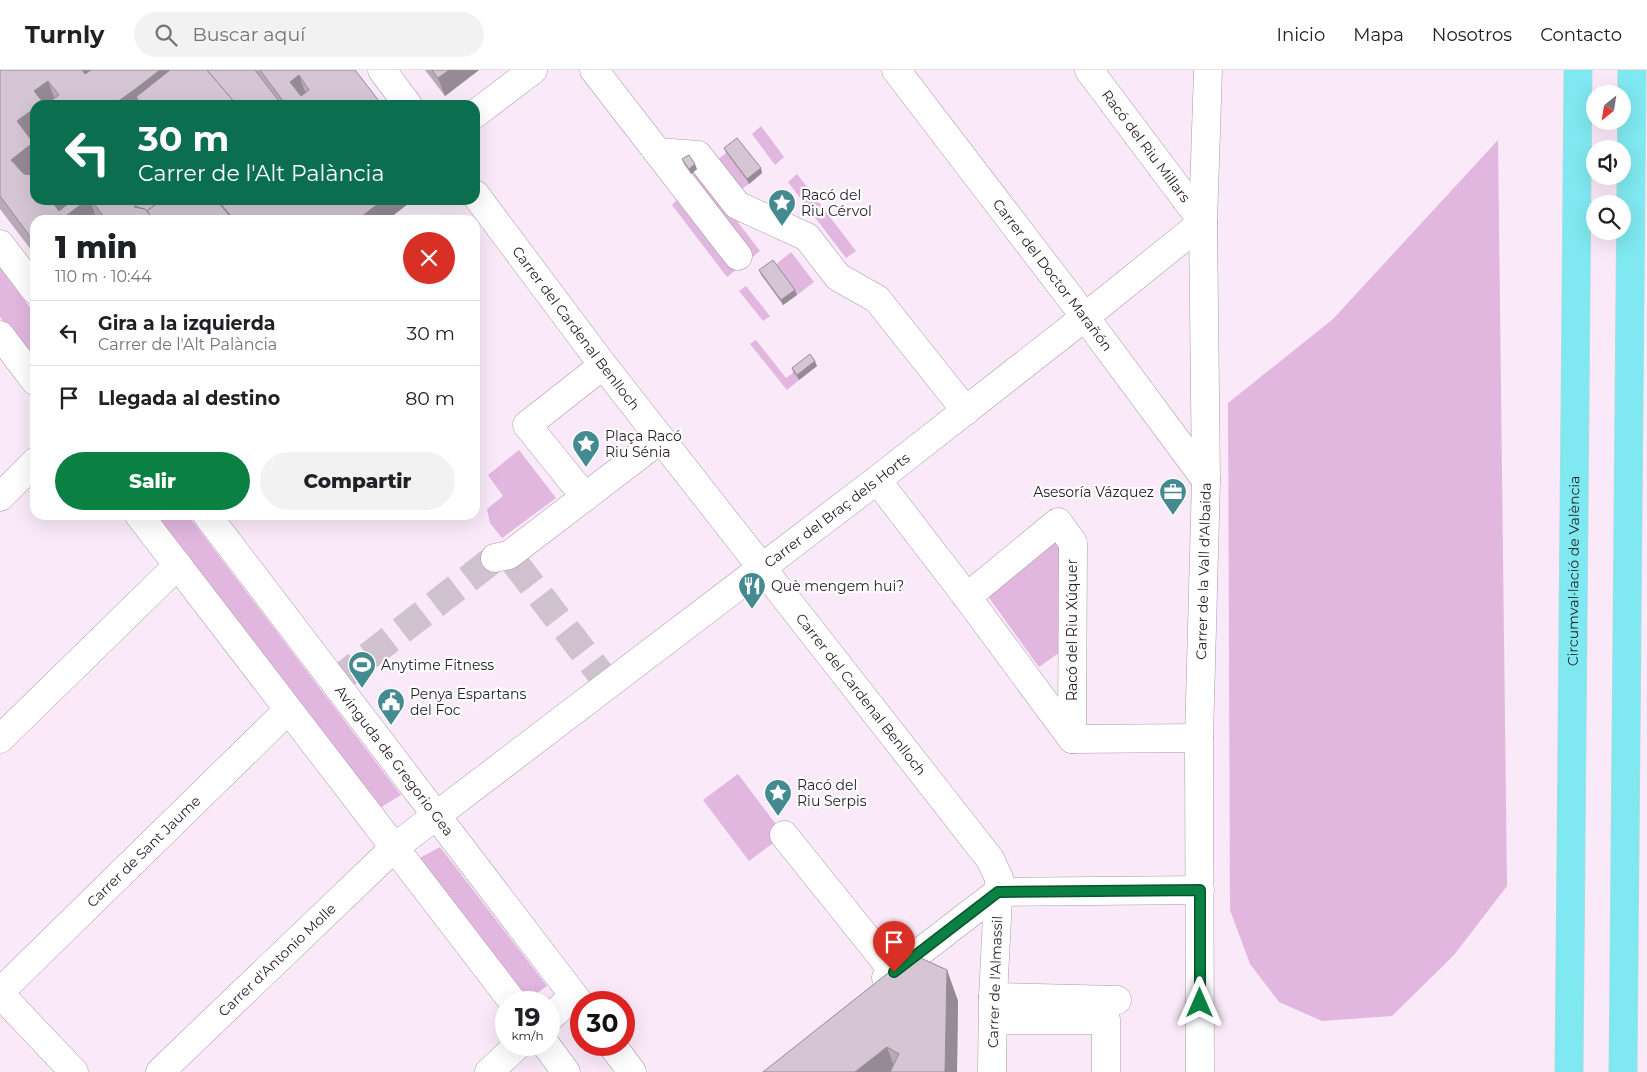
<!DOCTYPE html>
<html lang="es">
<head>
<meta charset="utf-8">
<style>
	body { margin:0; font-family:Montserrat,sans-serif; background:#f2f2f2; color:#202124; height:100vh; display:flex; flex-direction:column; font-size:19px; white-space:nowrap }
	* { box-sizing:border-box; margin:0 }
	p { font-size:16px; color:#757577 }
	.icon { flex:none; width:28px; height:28px; fill:none; stroke:currentColor; stroke-width:2; stroke-linecap:round; stroke-linejoin:round }
	.map { position:relative; flex:1; overflow:hidden }
	.side { position:absolute; left:30px; top:145px; width:450px; height:305px; display:flex; flex-direction:column; background:#fff; border-radius:15px; box-shadow:0 5px 20px #0002 }
	.side>* { flex:none }
	.guide { position:absolute; left:30px; top:30px; width:450px; height:105px; border-radius:15px; box-shadow:0 5px 20px #0002; background:#0b6e4f; color:#fff; overflow:hidden }
	.needle { width:32px; rotate:210deg }
	.fabs { position:absolute; left:1586px; top:15px; display:grid; gap:10px }
	.fabs a { display:grid; place-items:center; width:45px; height:45px; border-radius:50%; background:#fff; box-shadow:0 5px 20px #0002; font-size:25px }
	.speed { position:absolute; left:495px; top:921px; display:flex; gap:10px; font-size:25px; font-weight:700; text-align:center }
	.speed>* { display:grid; place-content:center; width:65px; height:65px; border-radius:50%; background:#fff; box-shadow:0 5px 20px #0002; line-height:1 }
	.speed small { font-size:12px; font-weight:400 }
	.speed .limit { border:8px solid #d22; background:#fff; color:#111 }
	.pin { position:absolute; display:grid; place-items:center; width:42px; height:42px; color:#fff; margin:-51px -21px; border-radius:50% 50% 50% 0; rotate:-45deg; box-shadow:0 0 5px #0007 }
	.pin .icon { rotate:45deg }
	.me { position:absolute; width:55px; margin:-28px; rotate:0deg; stroke-linejoin:round; filter:drop-shadow(0 0 4px #0008) }
	.turn { display:flex; align-items:center; gap:18px; height:105px; padding:0 25px; font-size:22px }
	.turn .icon { width:65px; height:65px; stroke-width:2.5 }
	.turn b { display:block; font-size:35px; line-height:42px }
	.round { display:grid; place-items:center; flex:none; width:52px; height:52px; border-radius:26px; background:#f2f2f2 }
	.head { display:flex; align-items:center; justify-content:space-between; height:85px; padding:0 25px }
	h1 { font-size:30px; font-weight:800; line-height:38px }
	.cta { display:flex; gap:10px; margin-top:auto; padding:10px 25px }
	.cta a { flex:1; height:58px; border-radius:30px; background:#0b8043; color:#fff; font-size:20px; font-weight:800; line-height:58px; text-align:center }
	.cta a+a { background:#f2f2f2; color:#202124 }
	ul { padding:0; list-style:none }
	li { display:flex; align-items:center; gap:15px; height:65px; padding:0 25px; border-top:1px solid #e0e0e0 }
	li div { flex:1 }
	li b { display:block; font-size:19px }
	li em { font-style:normal }
	header { display:flex; align-items:center; gap:30px; box-sizing:border-box; height:70px; padding:0 25px; background:#fff; border-bottom:1px solid #e0e0e0 }
	header strong { font-size:24px }
	nav { display:flex; gap:28px; margin-inline-start:auto; font-size:18px }
	.search { width:350px; height:45px; background:#f2f2f2; display:flex; align-items:center; gap:12px; box-sizing:border-box; padding:0 18px; border-radius:28px; color:#757577; font-size:19px }
	.map>svg:first-child { display:block }
	.green { fill:#e1b6df }
	.lines { fill:none; stroke-linecap:round; stroke-linejoin:round }
	.minor-tunnel { stroke:#cfc1ce; stroke-width:28; stroke-dasharray:28 14; stroke-linecap:butt }
	.minor-casing { stroke:#aa9ba9; stroke-width:29 }
	.highway-casing { stroke:#d3d2d3; stroke-width:29 }
	.minor { stroke:#fff; stroke-width:28 }
	.highway { stroke:#7fe8f0; stroke-width:28 }
	.wall { fill:#b8aab7 }
	.shaded-wall { fill:#968b95 }
	.building { fill:#d6c6d5; stroke:#968b95; fill-rule:evenodd }
	.route-casing { stroke:#07532c; stroke-width:12 }
	.route { stroke:#0b8043; stroke-width:9 }
	.labels { text-anchor:middle; stroke-width:4.5; stroke-linejoin:round; paint-order:stroke }
	.street-label { font-size:14px; fill:#241e24; stroke:#fdfdfd }
	.poi-label { font-size:14px; fill:#241e24; stroke:#fdfdfd; text-anchor:start }
</style>
</head>
<body>
<header>
<strong>Turnly</strong>
<div class="search"><svg class="icon" aria-label="search" viewBox="0 0 24 24"><circle cx="10" cy="10" r="6"/><path d="M15 15l6 6"/></svg>Buscar aquí</div>
<nav><a>Inicio</a><a>Mapa</a><a>Nosotros</a><a>Contacto</a></nav>
</header>
<div class="map">
<svg width="1647" height="1002" viewBox="0 0 1647 1002">
	<rect width="100%" height="100%" fill="#faeaf9"/>
	<g class="green">
		<polygon points="761,56 784,87 775,95 752,64"/>
		<polygon points="1498,70 1507,816 1454,885 1392,946 1322,951 1279,932 1250,894 1230,840 1228,333 1333,249"/>
		<polygon points="726,83 749,114 740,120 717,90"/>
		<path d="M697,99L760,181L727,207L672,135C684,125 685,108 697,99Z"/>
		<polygon points="797,104 856,181 846,188 788,112"/>
		<polygon points="791,182 814,212 797,225 775,195"/>
		<polygon points="0,198 35,244 35,293 0,247"/>
		<polygon points="746,216 770,246 763,251 739,221"/>
		<polygon points="756,270 786,308 793,303 799,310 787,320 750,274"/>
		<polygon points="519,380 556,428 502,468 490,453 487,439 503,426 488,405"/>
		<polygon points="150,445 188,445 401,725 375,741"/>
		<polygon points="1060,462 1067,577 1039,597 987,525"/>
		<polygon points="738,704 784,765 749,791 703,730"/>
		<polygon points="440,777 547,916 525,932 418,789"/>
	</g>
	<g class="lines">
		<g class="minor-tunnel">
			<polyline points="515,493 609,615"/>
			<polyline points="335,612 495,488"/>
		</g>
		<defs>
			<g id="minor">
				<polyline points="382,0 408,35"/>
				<polyline points="594,0 738,186"/>
				<path id="s1" d="M896,0L1085,247L1206,410"/>
				<polyline points="475,44 533,0"/>
				<polyline points="658,82 698,85 737,135 807,167 838,207 877,229 966,341"/>
				<path id="s2" d="M475,124L603,295L990,789L999,808L993,927L992,1002"/>
				<polyline points="0,174 35,220"/>
				<polyline points="0,265 35,311"/>
				<polyline points="877,410 967,527 1072,669"/>
				<polyline points="0,427 35,392"/>
				<polyline points="585,427 527,355 592,304"/>
				<polyline points="139,445 513,932"/>
				<path id="s3" d="M207,445L581,935"/>
				<polyline points="495,488 509,485 649,378"/>
				<polyline points="967,527 1058,452 1073,473 1072,669"/>
				<polyline points="0,669 178,495"/>
				<polyline points="1072,669 1199,668"/>
				<polyline points="784,765 894,902"/>
				<polyline points="886,908 998,822 1200,820"/>
				<path id="s4" d="M0,922L288,640"/>
				<polyline points="0,924 74,1002"/>
				<polyline points="993,927 1117,930"/>
				<polyline points="549,948 574,926"/>
				<polyline points="993,950 1106,950 1106,1002"/>
				<polyline points="546,975 566,1002"/>
				<polyline points="612,975 632,1002"/>
				<path id="s5" d="M160,1002L395,777L877,410L1085,247L1203,152L1089,0"/>
				<polyline points="489,1002 518,975"/>
				<path id="s6" d="M1200,1002L1199,668L1206,410L1203,152L1208,0"/>
			</g>
			<g id="highway">
				<path id="s7" d="M1569,1002L1578,0"/>
				<polyline points="1623,1002 1632,0"/>
			</g>
		</defs>
		<use href="#minor" class="minor-casing"/>
		<use href="#highway" class="highway-casing"/>
		<use href="#minor" class="minor"/>
		<use href="#highway" class="highway"/>
	</g>
	<g class="wall">
		<polygon points="0,0 355,0 382,35 35,35 35,70 33,71 33,72 35,71 35,130 413,130 387,150 35,150 35,185 0,139"/>
		<polygon points="425,0 479,0 445,26"/>
		<polygon points="724,78 762,103 749,114 726,83"/>
		<polygon points="682,89 697,99 691,104 684,94"/>
		<polygon points="759,200 795,220 797,225 783,235 761,205"/>
		<polygon points="817,296 799,310 793,303 792,298"/>
		<polygon points="947,900 958,931 957,1002 763,1002"/>
	</g>
	<g class="shaded-wall">
		<polygon points="78,0 96,0 84,15"/>
		<polygon points="160,0 199,0 136,27 139,35 113,35"/>
		<polygon points="449,0 479,0 445,26 438,8"/>
		<polygon points="299,5 308,30 301,35 290,12"/>
		<polygon points="48,11 57,35 39,35 34,21"/>
		<polygon points="35,38 35,70 26,76 17,51"/>
		<polygon points="30,75 35,88 35,103 20,115 11,90"/>
		<polygon points="695,94 697,99 691,104 689,99"/>
		<polygon points="761,98 762,103 749,114 747,109"/>
		<polygon points="49,130 81,130 58,150"/>
		<polygon points="87,130 90,130 97,150 64,150 63,148"/>
		<polygon points="383,130 413,130 387,150 357,150"/>
		<polygon points="795,220 797,225 783,235 781,230"/>
		<polygon points="815,291 817,296 799,310 797,305"/>
		<polygon points="947,900 958,931 957,1002 945,1002"/>
		<polygon points="887,977 896,1002 855,1002"/>
	</g>
	<g class="building">
		<path d="M0,0H82L85,4L91,0H160L134,20L113,35H35V38L17,51L33,72L35,71V81L30,75L11,90L24,104L33,105L35,103V130H51L59,141L73,130H87L63,148L65,150H35V173L0,126ZM48,11L59,25L49,32L42,31L34,21Z"/>
		<polygon points="170,0 207,0 237,35 143,35 136,27"/>
		<polygon points="207,0 255,0 282,35 237,35"/>
		<path d="M260,0H355L382,35H286ZM299,5L309,20L301,26L290,12Z"/>
		<polygon points="432,0 449,0 438,8"/>
		<polygon points="737,68 761,98 747,109 724,78"/>
		<polygon points="689,85 695,94 689,99 682,89"/>
		<polygon points="91,130 132,130 136,136 134,137 145,139 154,150 94,150 102,144"/>
		<polygon points="132,130 162,130 147,141 145,139 137,137"/>
		<polygon points="162,130 216,130 229,145 222,150 154,150 147,141"/>
		<polygon points="218,130 383,130 357,150 222,150 230,145"/>
		<polygon points="773,190 795,220 781,230 759,200"/>
		<polygon points="810,284 815,291 797,305 792,298"/>
		<polygon points="912,884 947,900 945,1002 890,1002 899,984 887,977 855,1002 763,1002"/>
	</g>
	<g class="lines">
		<defs>
			<polyline id="route" points="894,902 998,822 1200,820 1200,933"/>
		</defs>
		<use href="#route" class="route-casing"/>
		<use href="#route" class="route"/>
	</g>
	<defs>
		<symbol id="sight-pin" viewBox="-11 -11 22 30"><path d="M0 17L-7.5 6A9.5 9.5 0 1 1 7.5 6Z" fill="#438b90" stroke="#fdfdfd"/><path d="M0-6L1.8-2.2L6-1.7L2.9 1.2L3.7 5.4L0 3.3L-3.7 5.4L-2.9 1.2L-6-1.7L-1.8-2.2Z" fill="#fff"/></symbol>
		<symbol id="office-pin" viewBox="-11 -11 22 30"><path d="M0 17L-7.5 6A9.5 9.5 0 1 1 7.5 6Z" fill="#438b90" stroke="#fdfdfd"/><path d="M-6-3h4V-5.5h4V-3h4V5H-6ZM-1-4.5V-3h2v-1.5ZM-6 0V1H6V0Z" fill="#fff"/></symbol>
		<symbol id="restaurant-pin" viewBox="-11 -11 22 30"><path d="M0 17L-7.5 6A9.5 9.5 0 1 1 7.5 6Z" fill="#438b90" stroke="#fdfdfd"/><path d="M-5-6h1v4h1v-4h1v4h1v-4h1v5L-1.5 .5V6h-2V.5L-5-1ZM5-6V6H3V1.5H1.5Q1.5-4 5-6Z" fill="#fff"/></symbol>
		<symbol id="stadium-pin" viewBox="-11 -11 22 30"><path d="M0 17L-7.5 6A9.5 9.5 0 1 1 7.5 6Z" fill="#438b90" stroke="#fdfdfd"/><path d="M0-5a6.5 5 0 1 0 0 10a6.5 5 0 1 0 0-10ZM-3.5-1.8h7v3.6h-7Z" fill="#fff"/></symbol>
		<symbol id="civic-pin" viewBox="-11 -11 22 30"><path d="M0 17L-7.5 6A9.5 9.5 0 1 1 7.5 6Z" fill="#438b90" stroke="#fdfdfd"/><path d="M-.6-6.5H3V-4.5H.6V-3L4-1V1h2V6H-6V1h2V-1L-.6-3ZM-1.2 2.5V6h2.4V2.5Z" fill="#fff"/></symbol>
	</defs>
	<g fill-rule="evenodd">
		<use href="#sight-pin" x="766" y="117" width="32" height="43"/>
		<use href="#sight-pin" x="570" y="358" width="32" height="43"/>
		<use href="#office-pin" x="1157" y="406" width="32" height="43"/>
		<use href="#restaurant-pin" x="736" y="500" width="32" height="43"/>
		<use href="#stadium-pin" x="346" y="579" width="32" height="43"/>
		<use href="#civic-pin" x="375" y="616" width="32" height="43"/>
		<use href="#sight-pin" x="762" y="707" width="32" height="43"/>
	</g>
	<g class="labels">
		<g class="street-label">
			<text transform="translate(1146 76) rotate(53)" y="5">Racó del Riu Millars</text>
			<text dy="5" stroke="none"><textPath href="#s1" startOffset="258">Carrer del Doctor Marañón</textPath></text>
			<text dy="5" stroke="none"><textPath href="#s2" startOffset="168">Carrer del Cardenal Benlloch</textPath></text>
			<text dy="5" stroke="none"><textPath href="#s5" startOffset="881">Carrer del Braç dels Horts</textPath></text>
			<text dy="5" stroke="none"><textPath href="#s6" startOffset="501">Carrer de la Vall d'Albaida</textPath></text>
			<text dy="5" stroke="none"><textPath href="#s7" startOffset="501">Circumval·lació de València</textPath></text>
			<text transform="translate(1072 560) rotate(-90)" y="5">Racó del Riu Xúquer</text>
			<text dy="5" stroke="none"><textPath href="#s2" startOffset="632">Carrer del Cardenal Benlloch</textPath></text>
			<text dy="5" stroke="none"><textPath href="#s3" startOffset="309">Avinguda de Gregorio Gea</textPath></text>
			<text dy="5" stroke="none"><textPath href="#s4" startOffset="201">Carrer de Sant Jaume</textPath></text>
			<text dy="5" stroke="none"><textPath href="#s5" startOffset="162">Carrer d'Antonio Molle</textPath></text>
			<text transform="translate(995 912) rotate(-88)" y="5">Carrer de l'Almassil</text>
		</g>
		<g class="poi-label">
			<text x="801" y="130">Racó del<tspan x="801" dy="16">Riu Cérvol</tspan></text>
			<text x="605" y="371">Plaça Racó<tspan x="605" dy="16">Riu Sénia</tspan></text>
			<text x="1154" y="427" text-anchor="end">Asesoría Vázquez</text>
			<text x="771" y="521">Què mengem hui?</text>
			<text x="381" y="600">Anytime Fitness</text>
			<text x="410" y="629">Penya Espartans<tspan x="410" dy="16">del Foc</tspan></text>
			<text x="797" y="720">Racó del<tspan x="797" dy="16">Riu Serpis</tspan></text>
		</g>
	</g>
</svg>
<div class="fabs">
<a><svg class="needle" viewBox="-14 -14 28 28"><path d="M0-13l5 13h-10z" fill="#e53935"/><path d="M0 13l5-13h-10z" fill="#757577"/></svg></a>
<a><svg class="icon" aria-label="sound" viewBox="0 0 24 24"><path d="M4 9h4l5-4v14l-5-4H4zM17 9q2 3 0 6"/></svg></a>
<a><svg class="icon" aria-label="search" viewBox="0 0 24 24"><circle cx="10" cy="10" r="6"/><path d="M15 15l6 6"/></svg></a>
</div>
<div class="speed"><div>19<small>km/h</small></div><div class="limit">30</div></div>
<div class="pin" style="left:894px;top:902px;background:#d93025"><svg class="icon" aria-label="arrive" viewBox="0 0 24 24"><path d="M6 21V4h12l-3 4 3 4H6"/></svg></div>
<svg class="me" style="left:1200px;top:933px" viewBox="-20 -20 40 40"><path d="M0-17L14 15 0 8-14 15z" fill="#0b8043" stroke="#fff" stroke-width="4"/></svg>
<div class="guide">
<div class="turn"><svg class="icon" aria-label="left" viewBox="0 0 24 24"><path d="M17 20v-9H6M10 6l-5 5 5 5"/></svg><div><b>30 m</b>Carrer de l'Alt Palància</div></div>
</div>
<section class="side">
<div class="head"><div><h1>1 min</h1><p>110 m · 10:44</p></div><a class="round" style="background:#d93025;color:#fff"><svg class="icon" aria-label="close" viewBox="0 0 24 24"><path d="M6 6l12 12M18 6L6 18"/></svg></a></div>
<ul>
<li><svg class="icon" aria-label="left" viewBox="0 0 24 24"><path d="M17 20v-9H6M10 6l-5 5 5 5"/></svg><div><b>Gira a la izquierda</b><p>Carrer de l'Alt Palància</p></div><em>30 m</em></li>
<li><svg class="icon" aria-label="arrive" viewBox="0 0 24 24"><path d="M6 21V4h12l-3 4 3 4H6"/></svg><div><b>Llegada al destino</b></div><em>80 m</em></li>
</ul>
<div class="cta"><a>Salir</a><a>Compartir</a></div>
</section>
</div>
</body>
</html>
